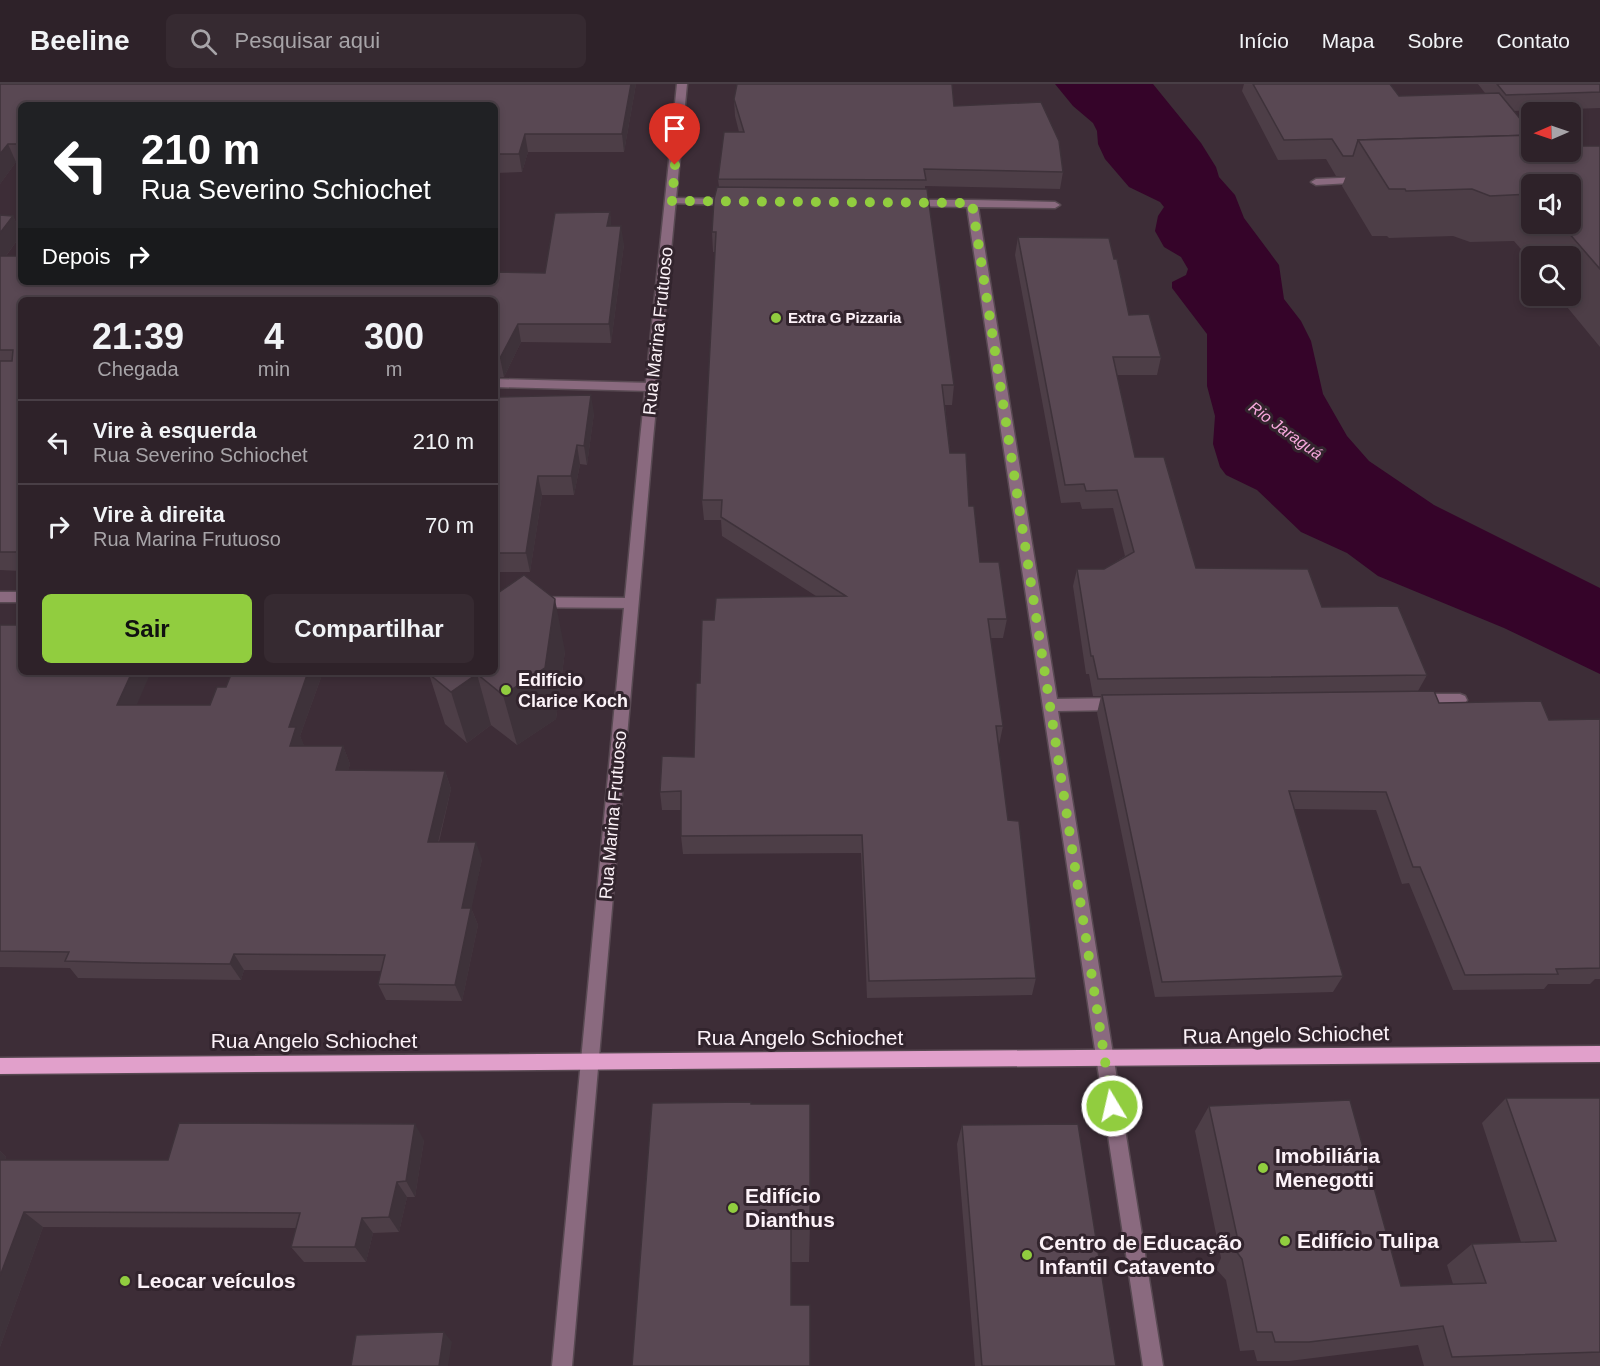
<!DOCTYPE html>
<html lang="pt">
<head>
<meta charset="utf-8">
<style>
	body { margin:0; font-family:Arial,sans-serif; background:#362a31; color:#f1f3f6; height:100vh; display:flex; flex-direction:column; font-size:22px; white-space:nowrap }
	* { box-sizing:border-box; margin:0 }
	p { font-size:20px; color:#a7a4a8 }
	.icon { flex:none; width:33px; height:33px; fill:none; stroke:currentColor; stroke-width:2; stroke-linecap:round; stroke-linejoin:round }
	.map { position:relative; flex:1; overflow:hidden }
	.drawer { position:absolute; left:18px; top:213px; width:480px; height:378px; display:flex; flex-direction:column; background:#2e2229; border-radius:9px; box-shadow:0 3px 9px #0003,0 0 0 2px #493f46 }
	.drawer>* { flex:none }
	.guide { position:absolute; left:18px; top:18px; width:480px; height:183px; border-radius:9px; box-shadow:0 3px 9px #0003,0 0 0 2px #493f46; background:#202124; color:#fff; overflow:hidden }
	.needle { width:39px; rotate:268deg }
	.tools { position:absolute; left:1521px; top:18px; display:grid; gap:12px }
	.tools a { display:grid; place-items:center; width:60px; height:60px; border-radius:9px; background:#2e2229; box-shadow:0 3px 9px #0003,0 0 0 2px #493f46; font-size:30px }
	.pin { position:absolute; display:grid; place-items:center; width:51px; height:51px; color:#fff; margin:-62px -26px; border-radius:50% 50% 50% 0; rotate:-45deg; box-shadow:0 0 6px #0007 }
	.pin .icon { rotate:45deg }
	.me { position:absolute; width:66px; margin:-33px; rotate:351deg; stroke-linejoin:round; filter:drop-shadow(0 0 4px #0008) }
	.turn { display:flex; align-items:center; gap:21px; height:126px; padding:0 24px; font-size:27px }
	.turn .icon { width:78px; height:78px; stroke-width:2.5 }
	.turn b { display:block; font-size:42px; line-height:51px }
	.then { display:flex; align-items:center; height:57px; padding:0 24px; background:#0003; gap:12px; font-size:22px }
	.eta { display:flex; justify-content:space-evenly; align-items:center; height:102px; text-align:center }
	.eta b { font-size:36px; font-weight:700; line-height:42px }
	.cta { display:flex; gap:12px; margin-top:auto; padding:12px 24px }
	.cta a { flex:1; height:69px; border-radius:9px; background:#91cd3f; color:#111; font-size:24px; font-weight:700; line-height:69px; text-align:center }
	.cta a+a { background:#362a31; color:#f1f3f6 }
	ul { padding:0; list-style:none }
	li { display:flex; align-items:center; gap:18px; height:84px; padding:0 24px; border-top:2px solid #493f46 }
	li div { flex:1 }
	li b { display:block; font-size:22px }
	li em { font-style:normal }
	header { display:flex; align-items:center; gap:36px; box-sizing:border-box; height:84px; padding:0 30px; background:#2e2229; border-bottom:2px solid #493f46 }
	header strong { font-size:28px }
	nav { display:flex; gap:33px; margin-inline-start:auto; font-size:21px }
	.search { width:420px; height:54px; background:#362a31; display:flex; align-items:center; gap:15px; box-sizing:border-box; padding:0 21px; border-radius:9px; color:#a7a4a8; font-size:22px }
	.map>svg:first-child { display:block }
	.water { fill:#350429 }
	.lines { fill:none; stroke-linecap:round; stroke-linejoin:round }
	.minor-casing { stroke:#584952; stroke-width:3 }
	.tertiary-casing { stroke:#584952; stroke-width:3 }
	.primary-casing { stroke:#584952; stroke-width:3 }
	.minor { fill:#8a6a7f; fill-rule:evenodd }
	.tertiary { fill:#8a6a7f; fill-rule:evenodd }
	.primary { fill:#e1a0cb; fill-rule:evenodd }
	.wall { fill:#4d3e47; fill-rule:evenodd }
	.shaded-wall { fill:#3e323a }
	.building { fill:#594853; stroke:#3e323a; stroke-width:1.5 }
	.route { stroke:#91cd3f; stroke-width:10; stroke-dasharray:0 18 }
	.poi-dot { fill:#91cd3f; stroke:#32242d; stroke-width:2 }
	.labels { text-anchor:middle; stroke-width:6; stroke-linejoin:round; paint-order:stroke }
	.far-poi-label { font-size:15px; font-weight:bold; fill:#fcf2f8; stroke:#32242d; text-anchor:start }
	.far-water-label { font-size:16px; font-style:italic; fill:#f8a9de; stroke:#32242d }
	.street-label { font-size:18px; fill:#fcf2f8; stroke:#32242d }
	.poi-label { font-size:18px; font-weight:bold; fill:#fcf2f8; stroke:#32242d; text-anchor:start }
	.near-street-label { font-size:21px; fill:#fcf2f8; stroke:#32242d }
	.near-poi-label { font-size:21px; font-weight:bold; fill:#fcf2f8; stroke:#32242d; text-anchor:start }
</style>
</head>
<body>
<header>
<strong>Beeline</strong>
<div class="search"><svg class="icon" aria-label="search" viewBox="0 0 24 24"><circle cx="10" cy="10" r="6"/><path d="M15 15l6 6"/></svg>Pesquisar aqui</div>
<nav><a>Início</a><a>Mapa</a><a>Sobre</a><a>Contato</a></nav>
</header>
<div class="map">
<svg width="1600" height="1282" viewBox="0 0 1600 1282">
	<rect width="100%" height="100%" fill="#3d2d37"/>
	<polygon class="water" points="1055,0 1153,0 1201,59 1216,83 1219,93 1235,111 1244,134 1279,181 1284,215 1301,237 1311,257 1323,310 1347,352 1369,377 1434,421 1600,504 1600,590 1504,544 1378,492 1347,469 1301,448 1257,406 1226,391 1220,383 1213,360 1215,332 1207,302 1207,250 1172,204 1172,198 1186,191 1188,185 1181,173 1164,163 1155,147 1158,132 1164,123 1160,118 1129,103 1105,75 1098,60 1097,47 1093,39 1073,22"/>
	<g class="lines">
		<defs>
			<g id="minor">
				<polygon points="1363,93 1368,96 1367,98 1316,101 1311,98 1316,95"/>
				<polygon points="672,114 732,115 737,118 732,121 668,119 668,115"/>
				<polygon points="972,116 1055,118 1060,121 1055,124 978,123 1057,615 1119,614 1124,616 1126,620 1124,624 1119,626 1058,627 1163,1282 1143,1282 967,123 909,122 904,119 909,116"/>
				<polygon points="495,295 651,299 657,303 651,307 495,303"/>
				<rect x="0" y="508" width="21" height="10"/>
				<polygon points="495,513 631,514 638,519 631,524 495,523"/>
				<polygon points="1419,610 1460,610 1465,612 1467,616 1465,620 1460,622 1419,622 1414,620 1412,616 1414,612"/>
			</g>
			<polygon id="tertiary" points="677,0 687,0 653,355 572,1282 552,1282 640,355"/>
			<polygon id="primary" points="1600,962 1600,978 0,990 0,974"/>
		</defs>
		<use href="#minor" class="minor-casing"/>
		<use href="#tertiary" class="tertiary-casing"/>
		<use href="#primary" class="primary-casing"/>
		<use href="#minor" class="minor"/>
		<use href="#tertiary" class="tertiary"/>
		<use href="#primary" class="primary"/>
	</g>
	<g class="wall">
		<polygon points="0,0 636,0 624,68 528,68 522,88 495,89 495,21 21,21 21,78 16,78 0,100"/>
		<path d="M1244,0H1390L1399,12L1485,9L1478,0H1600V24L1514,27L1532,68L1576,62H1600V263L1558,212H1570V172H1532V178L1514,157L1470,158L1453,152L1389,154L1387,152H1372L1342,102L1346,92H1336L1326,75L1278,76L1242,7ZM1532,100L1570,140H1532Z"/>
		<polygon points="734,15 954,22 1063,88 1060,105 925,102 925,105 954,301 952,321 945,321 950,369 969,422 980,478 1007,535 1003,554 991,554 1003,642 999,661 998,661 1008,736 1036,894 1032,911 867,914 861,769 683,770 681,752 681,726 662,726 660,708 694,673 700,599 714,536 816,512 722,452 721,436 704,436 702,416 715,168 713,168 712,148 719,103 718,95 739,48 735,32"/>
		<polygon points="610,128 611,142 624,160 611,259 521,258 504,293 495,293 495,216 21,216 21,487 0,486 0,131 13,132 21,149 21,151 6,172 21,198 545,189"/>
		<polygon points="1018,153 1129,231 1161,273 1157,291 1117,291 1135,373 1196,484 1322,523 1427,591 1418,607 1439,619 1549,636 1600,635 1600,895 1595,895 1590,900 1548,900 1544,905 1453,906 1409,799 1402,800 1376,726 1294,725 1343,892 1333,908 1155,913 1097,629 1101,612 1093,612 1089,590 1086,590 1073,502 1077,485 1104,485 1125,472 1113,424 1082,425 1080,418 1061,419 1015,171"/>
		<polygon points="495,313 594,329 587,381 580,380 574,411 542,411 530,488 495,488"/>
		<polygon points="0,541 137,621 210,621 226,603 232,588 323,588 300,652 304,662 343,662 350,680 348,687 445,687 451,705 439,758 482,775 471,824 478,841 462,917 386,916 378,900 381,887 244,886 241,896 155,895 78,894 70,884 0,883"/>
		<polygon points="565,567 556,635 517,661 491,641 467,659 445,640 429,590"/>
		<polygon points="1506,1014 1600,1014 1600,1282 1424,1282 1418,1261 1289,1277 1257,1277 1254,1266 1240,1267 1226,1196 1216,1185 1221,1174 1195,1047 1209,1022 1401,1202 1453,1200 1447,1181 1472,1160 1521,1158 1482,1039"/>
		<polygon points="751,1020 810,1140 809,1178 791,1178 791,1221 632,1282"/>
		<polygon points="962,1041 1116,1282 975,1282 957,1060"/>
		<polygon points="424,1056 415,1113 407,1113 399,1148 373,1149 366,1178 304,1178 291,1163 296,1144 43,1143 0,1263 0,1067 6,1073 5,1076 168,1076"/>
	</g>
	<g class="shaded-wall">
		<polygon points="631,0 636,0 624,68 622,50"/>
		<polygon points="525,50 528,68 522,88 519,70"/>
		<polygon points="8,60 16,78 0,100 0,70"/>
		<polygon points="610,128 612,147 607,142"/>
		<polygon points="13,132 21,149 21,151 0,180 0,149"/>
		<polygon points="621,142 624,160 611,259 609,240"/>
		<polygon points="518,240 521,258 504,293 500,274"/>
		<polygon points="495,295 497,305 495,310"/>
		<polygon points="591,311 594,329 587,381 584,362"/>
		<polygon points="577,361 580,380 574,411 571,392"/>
		<polygon points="538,392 542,411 530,488 526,469"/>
		<polygon points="555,515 565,567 556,635 517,661 503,611"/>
		<polygon points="132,588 151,588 129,639 117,621"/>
		<polygon points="308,588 323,588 300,652 304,661 298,680 290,662 289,643"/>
		<polygon points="477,590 491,641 467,659 451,608"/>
		<polygon points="343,662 350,680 344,704 336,686"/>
		<polygon points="445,687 451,705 434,775 428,758"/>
		<polygon points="476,758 482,775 468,841 462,824"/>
		<polygon points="471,824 478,841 462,917 455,901"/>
		<polygon points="234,870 244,886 241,896 230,880"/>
		<polygon points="415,1040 424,1056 415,1113 406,1097"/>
		<polygon points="0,1067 6,1073 0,1089"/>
		<polygon points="397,1098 407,1113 399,1148 389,1133"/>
		<polygon points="24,1128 43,1143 0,1263 0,1192"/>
		<polygon points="362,1134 373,1149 366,1178 355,1163"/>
		<polygon points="444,1248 452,1258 448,1282 439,1282"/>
	</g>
	<g class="building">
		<polygon points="0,0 631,0 622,50 525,50 519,70 495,70 495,21 21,21 21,60 8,60 0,70"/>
		<polygon points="737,0 952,0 954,22 1041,18 1059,57 1063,88 924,85 926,96 718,95 724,48 744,48 734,15"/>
		<polygon points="1253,0 1390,0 1399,12 1499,9 1532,49 1532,51 1358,56 1353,72 1343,72 1332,55 1284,56"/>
		<polygon points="1497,0 1600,0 1600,8 1506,11"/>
		<polygon points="1532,51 1532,68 1570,68 1570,56 1576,62 1600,62 1600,185 1561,140 1570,140 1570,100 1532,100 1532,110 1490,112 1472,105 1406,107 1405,105 1389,105 1358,56"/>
		<polygon points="717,103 927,105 954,301 942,301 950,369 966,369 969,422 974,422 980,478 999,478 1007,535 988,535 1003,642 996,642 1008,736 1019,737 1036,894 869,897 862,751 681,752 681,707 660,708 662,672 694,673 696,599 700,599 702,536 714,536 716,514 846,512 721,433 722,416 702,416 716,148 712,148 714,115"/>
		<polygon points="610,128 607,142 621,142 609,240 518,240 500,274 495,274 495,216 21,216 21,468 0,468 0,277 12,277 13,266 0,266 0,172 21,172 21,198 495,198 495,188 545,189 555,129"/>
		<polygon points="0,131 13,132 0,149"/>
		<polygon points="1018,153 1109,154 1114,175 1117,175 1129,231 1149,230 1161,273 1113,273 1135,373 1164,373 1196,484 1308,485 1322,523 1398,522 1427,591 1098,595 1093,572 1091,572 1077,485 1104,485 1134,468 1117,406 1086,407 1084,400 1065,401"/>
		<polygon points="591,311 584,362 577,361 571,392 538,392 526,469 495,469 495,313"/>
		<polygon points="524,491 555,515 545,584 503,611 477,590 451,608 429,590 429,588 495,588 495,511"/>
		<polygon points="0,541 21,541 21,588 132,588 117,621 210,621 217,603 226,603 232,588 308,588 289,643 296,643 290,662 343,662 336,686 445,687 428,758 476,758 462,824 471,824 455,901 378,900 385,871 234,870 230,880 142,879 65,877 69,868 0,867"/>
		<polygon points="1434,607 1439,619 1541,617 1549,636 1600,635 1600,884 1556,885 1558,890 1465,891 1420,783 1413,783 1386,708 1289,707 1343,892 1162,898 1102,611"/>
		<polygon points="1506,1014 1600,1014 1600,1268 1452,1273 1443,1242 1309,1258 1275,1258 1272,1248 1257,1248 1242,1175 1233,1163 1237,1152 1209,1022 1350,1016 1401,1202 1486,1199 1472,1160 1556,1157"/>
		<polygon points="751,1018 751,1020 810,1020 810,1140 791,1140 791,1221 810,1221 810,1282 632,1282 652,1019"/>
		<polygon points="179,1039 415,1040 406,1097 397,1098 389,1133 362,1134 355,1163 291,1163 300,1129 24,1128 0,1192 0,1076 168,1076"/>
		<polygon points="1078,1040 1116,1282 982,1282 962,1041"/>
		<polygon points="444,1248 439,1282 351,1282 356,1251"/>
	</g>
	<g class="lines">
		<polyline class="route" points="675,81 672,117 972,119 1112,1022"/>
	</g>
	<g class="poi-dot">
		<circle cx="776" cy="234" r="6"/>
		<circle cx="506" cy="606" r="6"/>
		<circle cx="1263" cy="1084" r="6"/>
		<circle cx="733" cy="1124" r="6"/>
		<circle cx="1285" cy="1157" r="6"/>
		<circle cx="1027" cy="1171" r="6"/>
		<circle cx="125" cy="1197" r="6"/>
	</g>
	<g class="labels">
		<g class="far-poi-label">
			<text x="788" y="239">Extra G Pizzaria</text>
		</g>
		<g class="far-water-label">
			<text transform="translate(1286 346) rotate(36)" y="6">Rio Jaraguá</text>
		</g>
		<g class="street-label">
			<text transform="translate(658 247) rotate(-84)" y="6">Rua Marina Frutuoso</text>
			<text transform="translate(613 731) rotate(-85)" y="6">Rua Marina Frutuoso</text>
		</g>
		<g class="poi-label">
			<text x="518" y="602">Edifício<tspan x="518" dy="21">Clarice Koch</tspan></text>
		</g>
		<g class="near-street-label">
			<text transform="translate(1286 951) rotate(-1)" y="7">Rua Angelo Schiochet</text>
			<text x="800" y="961">Rua Angelo Schiochet</text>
			<text x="314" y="964">Rua Angelo Schiochet</text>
		</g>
		<g class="near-poi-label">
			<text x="1275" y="1079">Imobiliária<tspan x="1275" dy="24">Menegotti</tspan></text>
			<text x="745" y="1119">Edifício<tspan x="745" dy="24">Dianthus</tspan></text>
			<text x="1297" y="1164">Edifício Tulipa</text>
			<text x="1039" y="1166">Centro de Educação<tspan x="1039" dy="24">Infantil Catavento</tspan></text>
			<text x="137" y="1204">Leocar veículos</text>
		</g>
	</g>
</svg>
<div class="tools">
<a><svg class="needle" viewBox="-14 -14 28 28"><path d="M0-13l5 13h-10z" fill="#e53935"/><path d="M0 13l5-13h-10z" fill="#a7a4a8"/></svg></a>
<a><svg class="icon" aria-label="sound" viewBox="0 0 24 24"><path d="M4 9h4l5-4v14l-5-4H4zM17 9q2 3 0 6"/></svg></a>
<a><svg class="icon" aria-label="search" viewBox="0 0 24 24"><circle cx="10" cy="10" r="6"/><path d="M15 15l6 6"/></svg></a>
</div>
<div class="pin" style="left:675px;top:81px;background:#d93025"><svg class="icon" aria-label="arrive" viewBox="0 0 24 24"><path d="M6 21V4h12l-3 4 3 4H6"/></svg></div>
<svg class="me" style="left:1112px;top:1022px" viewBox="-20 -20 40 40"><circle r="17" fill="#91cd3f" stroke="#fff" stroke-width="3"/><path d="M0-11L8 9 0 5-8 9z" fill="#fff"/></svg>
<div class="guide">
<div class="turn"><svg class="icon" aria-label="left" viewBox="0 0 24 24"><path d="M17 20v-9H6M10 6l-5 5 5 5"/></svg><div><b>210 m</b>Rua Severino Schiochet</div></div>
<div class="then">Depois<svg class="icon" aria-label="right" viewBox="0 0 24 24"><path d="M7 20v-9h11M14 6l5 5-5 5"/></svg></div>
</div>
<section class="drawer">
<div class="eta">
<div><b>21:39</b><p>Chegada</p></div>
<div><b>4</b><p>min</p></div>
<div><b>300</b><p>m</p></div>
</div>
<ul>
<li><svg class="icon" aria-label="left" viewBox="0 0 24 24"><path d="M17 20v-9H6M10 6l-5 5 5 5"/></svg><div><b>Vire à esquerda</b><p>Rua Severino Schiochet</p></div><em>210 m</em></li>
<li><svg class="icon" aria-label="right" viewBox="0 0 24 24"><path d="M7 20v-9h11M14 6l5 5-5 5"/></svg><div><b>Vire à direita</b><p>Rua Marina Frutuoso</p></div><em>70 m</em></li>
</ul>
<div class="cta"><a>Sair</a><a>Compartilhar</a></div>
</section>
</div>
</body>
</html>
